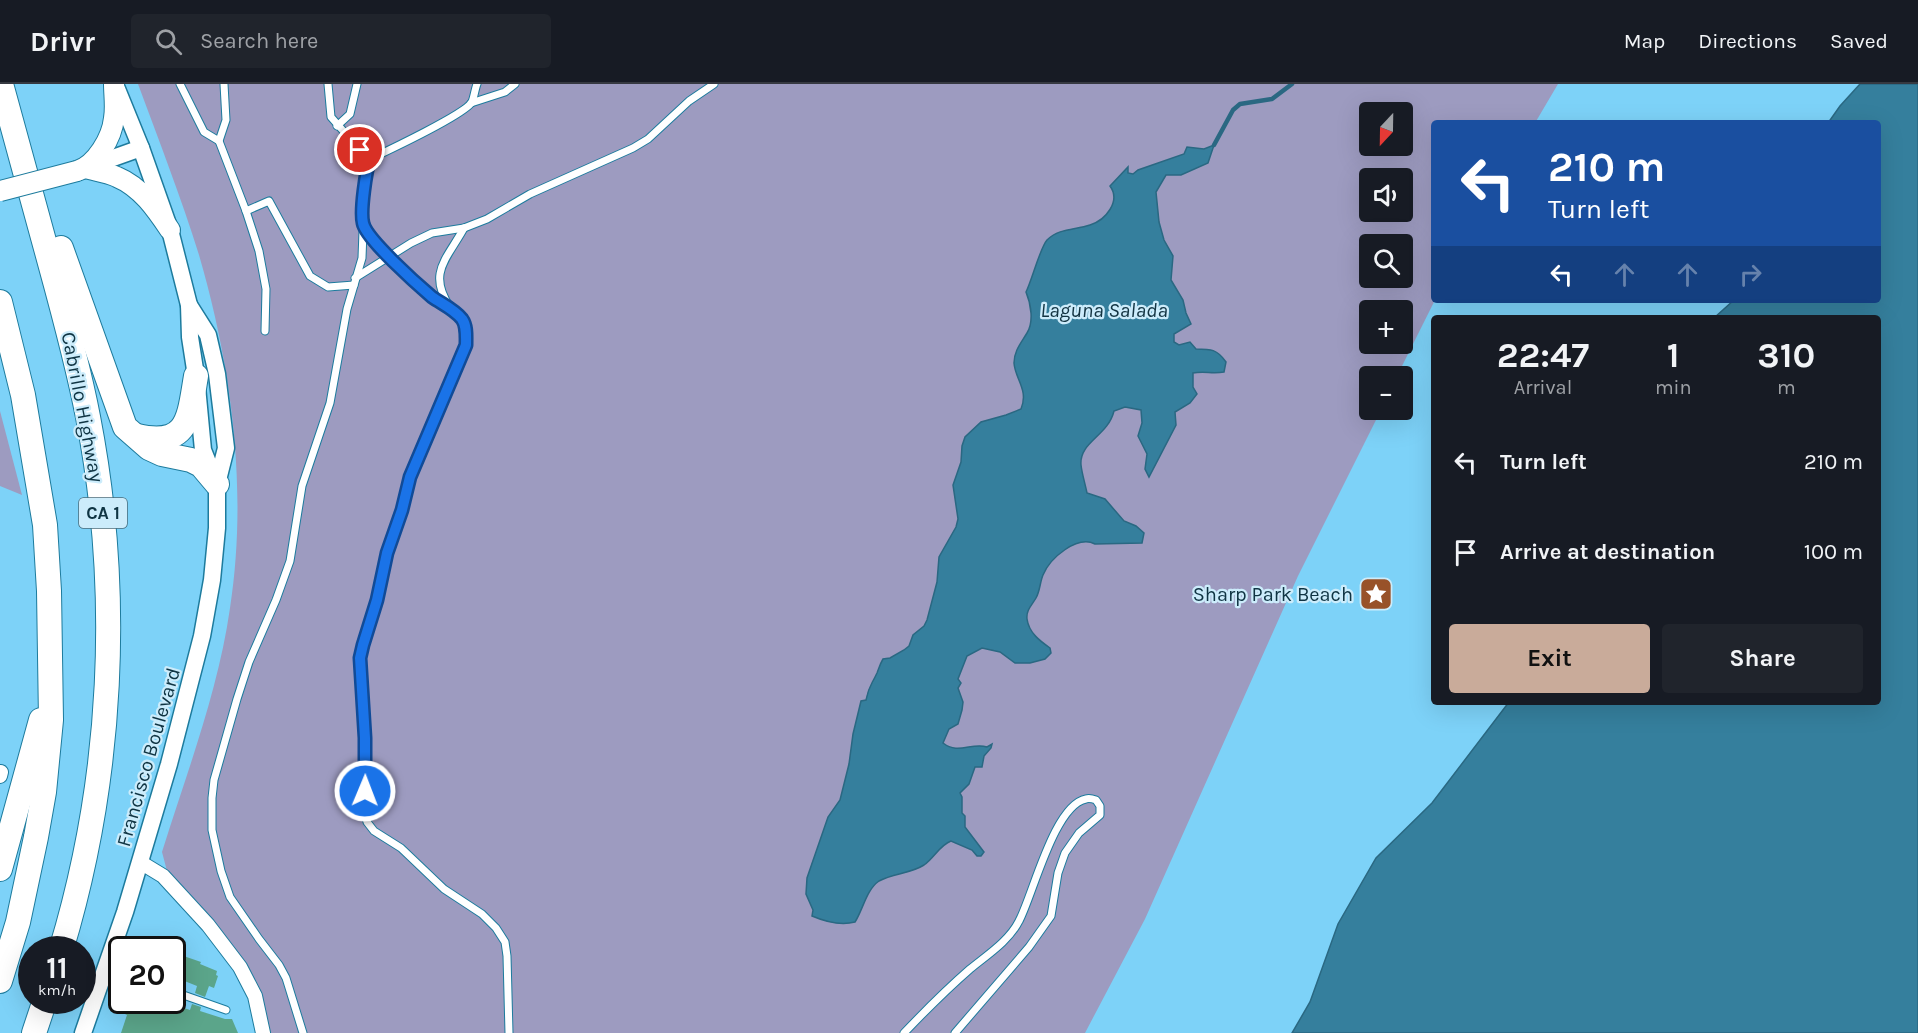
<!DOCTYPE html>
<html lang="en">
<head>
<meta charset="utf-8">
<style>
	body { margin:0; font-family:Karla,sans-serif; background:#20242c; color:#f1f3f6; height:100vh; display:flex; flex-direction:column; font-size:22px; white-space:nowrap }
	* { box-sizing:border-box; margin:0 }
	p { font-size:20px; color:#9ea1a6 }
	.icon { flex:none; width:33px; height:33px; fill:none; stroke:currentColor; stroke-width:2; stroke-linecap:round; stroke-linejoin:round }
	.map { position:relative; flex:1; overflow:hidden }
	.panel { position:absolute; left:1431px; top:231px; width:450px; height:390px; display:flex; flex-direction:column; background:#171b24; border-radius:6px; box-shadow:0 6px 24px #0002 }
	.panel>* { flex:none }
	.top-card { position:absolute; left:1431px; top:36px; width:450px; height:183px; border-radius:6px; box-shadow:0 6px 24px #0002; background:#1a4fa0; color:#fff; overflow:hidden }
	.needle { width:39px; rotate:202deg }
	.buttons { position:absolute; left:1359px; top:18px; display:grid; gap:12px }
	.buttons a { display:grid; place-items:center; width:54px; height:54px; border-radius:6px; background:#171b24; box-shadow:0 6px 24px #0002; font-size:30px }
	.speed { position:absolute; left:18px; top:852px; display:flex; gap:12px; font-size:30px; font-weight:700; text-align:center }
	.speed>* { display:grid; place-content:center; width:78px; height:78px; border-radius:50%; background:#171b24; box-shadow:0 6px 24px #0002; line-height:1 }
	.speed small { font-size:15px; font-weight:400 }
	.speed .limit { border:3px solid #111; border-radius:9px; background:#fff; color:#111 }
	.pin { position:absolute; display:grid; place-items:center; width:51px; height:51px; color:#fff; margin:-26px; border:3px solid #fff; border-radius:50%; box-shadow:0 2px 6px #0007 }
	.me { position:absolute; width:66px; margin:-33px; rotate:1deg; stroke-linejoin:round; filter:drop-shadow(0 0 4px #0008) }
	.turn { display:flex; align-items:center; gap:21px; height:126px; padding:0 18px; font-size:27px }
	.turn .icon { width:78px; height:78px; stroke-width:2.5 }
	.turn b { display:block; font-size:42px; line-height:51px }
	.lanes { display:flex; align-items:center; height:57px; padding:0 18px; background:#0003; justify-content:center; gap:30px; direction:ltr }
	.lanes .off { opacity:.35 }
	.eta { display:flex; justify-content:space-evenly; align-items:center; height:102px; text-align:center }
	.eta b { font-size:36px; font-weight:700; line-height:42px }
	.cta { display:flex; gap:12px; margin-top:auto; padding:12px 18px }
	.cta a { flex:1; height:69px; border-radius:6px; background:#c9ab9a; color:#111; font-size:24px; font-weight:700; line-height:69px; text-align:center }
	.cta a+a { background:#20242c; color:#f1f3f6 }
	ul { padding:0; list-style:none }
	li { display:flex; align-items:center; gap:18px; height:90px; padding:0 18px }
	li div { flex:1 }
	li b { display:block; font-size:22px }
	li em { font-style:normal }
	header { display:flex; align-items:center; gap:36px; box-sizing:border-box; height:84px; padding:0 30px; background:#171b24; border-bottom:2px solid #363941 }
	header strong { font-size:28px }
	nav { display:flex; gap:33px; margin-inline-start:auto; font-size:21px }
	.search { width:420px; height:54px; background:#20242c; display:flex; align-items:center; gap:15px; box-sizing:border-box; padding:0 21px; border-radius:6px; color:#9ea1a6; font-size:22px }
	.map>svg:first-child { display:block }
	.green { fill:#9d9bc0; fill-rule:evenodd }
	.water { fill:#357f9d; stroke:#2a6882; stroke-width:1.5 }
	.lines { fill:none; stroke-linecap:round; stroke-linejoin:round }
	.stream { stroke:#2a6882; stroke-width:4.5 }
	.building { fill:#5ba58a }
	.service-casing { stroke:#1d7b9d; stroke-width:9 }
	.minor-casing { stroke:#1d7b9d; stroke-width:16 }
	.tertiary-casing { stroke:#1d7b9d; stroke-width:19 }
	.secondary-casing { stroke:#1d7b9d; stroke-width:22 }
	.motorway-casing { stroke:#1d7b9d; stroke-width:26 }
	.service { stroke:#fff; stroke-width:7 }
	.minor { stroke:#fff; stroke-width:14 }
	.tertiary { stroke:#fff; stroke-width:16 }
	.secondary { stroke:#fff; stroke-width:20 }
	.motorway { stroke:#fff; stroke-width:24 }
	.secondary-bridge-casing { stroke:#1d7b9d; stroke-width:22; stroke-linecap:butt }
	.secondary-bridge { stroke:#fff; stroke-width:20 }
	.route-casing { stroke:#114b97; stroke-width:15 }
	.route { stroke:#1a73e8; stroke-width:10 }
	.labels { text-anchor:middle; stroke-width:4.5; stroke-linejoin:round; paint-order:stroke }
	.shield { fill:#ccecfb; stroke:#486b7a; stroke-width:1.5 }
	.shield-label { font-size:18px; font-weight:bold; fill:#0f3443 }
	.street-label { font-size:20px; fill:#0f3443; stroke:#ccecfb }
	.poi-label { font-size:20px; fill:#0f3443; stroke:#ccecfb; text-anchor:end }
	.water-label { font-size:21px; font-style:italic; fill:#133442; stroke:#ccecfb }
</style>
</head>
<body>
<header>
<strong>Drivr</strong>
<div class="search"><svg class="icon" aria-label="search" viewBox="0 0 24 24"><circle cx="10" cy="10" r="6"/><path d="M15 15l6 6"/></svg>Search here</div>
<nav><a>Map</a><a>Directions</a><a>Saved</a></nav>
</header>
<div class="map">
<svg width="1918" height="949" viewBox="0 0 1918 949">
	<rect width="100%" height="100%" fill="#7dd2f8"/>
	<g class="green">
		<path d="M138,0H1558L1535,39H1434L1435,216L1397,292H1370V326H1381L1298,492L1145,835L1085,949H268L261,910L167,787L162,768C187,688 218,608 230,524C248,407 232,284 199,171C181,113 159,57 138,0ZM1370,28H1402V62H1370ZM1370,94H1402V128H1370ZM1370,160H1402V194H1370ZM1370,226H1402V260H1370Z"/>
		<polygon points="0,327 22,411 0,402"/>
	</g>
	<g class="water">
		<polygon points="1860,0 1918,0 1918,949 1292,949 1310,918 1338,840 1376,774 1432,719 1509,618 1878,618 1878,234 1714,234 1734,216 1878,216 1878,39 1828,39 1840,22"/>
		<path d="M1214,61L1208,79L1181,91H1166L1156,108L1159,138L1164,156L1173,172L1171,196L1183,216L1186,229L1191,240L1174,250V258L1179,261L1190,258L1196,265C1211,265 1217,265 1226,278L1224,288C1213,290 1204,287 1193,289V303L1197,310L1190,319L1175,328L1176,341L1149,393L1145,385L1147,370L1138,352L1142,339L1141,326L1125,323L1114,327C1108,352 1079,358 1081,381C1082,390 1085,399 1087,409L1105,415L1124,437L1136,442L1144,449L1142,459L1095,460C1077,451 1050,474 1043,491C1040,498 1040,507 1036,514C1032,521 1026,526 1027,535C1029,549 1040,557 1050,564L1051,569L1045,575L1030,579H1015L1000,568L982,564L967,572L958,595L961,599L958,604L963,618L962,626L958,640L949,645L943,659C958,671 972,658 987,663L992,660L991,664L984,672L982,683H975L969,700L960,709L962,713V729L965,732V743L984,768L981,772H977L972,766L951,757C940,761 934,774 924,781C910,790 893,789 879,797C866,806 863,826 855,838C840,842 826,838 812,832L813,826L806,810L807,794L828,733L840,716L849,680L853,650L861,617L866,616C869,601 871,602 877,589C879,584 880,580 883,575L890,574L904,566L909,562L913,551L924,542L927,536L937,498L939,473L956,443L958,435L953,401L961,378L962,362L965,353L981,338L1006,331L1021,325C1029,306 1015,295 1014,279C1014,267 1021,259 1027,249C1034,238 1031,220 1026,208C1032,196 1040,164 1047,156C1059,144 1075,146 1090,141C1106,136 1121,117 1110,102L1128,83V89L1133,90L1138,86L1184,70L1187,63L1204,65Z"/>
	</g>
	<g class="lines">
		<polyline class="stream" points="1214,61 1233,26 1240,20 1272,15 1292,0"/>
	</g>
	<g class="building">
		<polygon points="172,868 201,878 200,880 217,887 216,891 218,892 214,904 209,902 205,913 195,909 197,902 172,892"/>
		<polygon points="128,916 160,916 190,926 192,920 201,923 200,927 225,935 232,935 238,949 121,949 127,931 123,929"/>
	</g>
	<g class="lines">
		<defs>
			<g id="service">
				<polyline points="180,0 204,48 219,57 246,127 259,167 266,205 265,247"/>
				<path d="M328,0L331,33L360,66L370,75C387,67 465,30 472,18C474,13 475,5 477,0"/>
				<polyline points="471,19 505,8 515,0"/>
				<polyline points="337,42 350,30 357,0"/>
				<polyline points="219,57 226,36 224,0"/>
				<polyline points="246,127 269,117 310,192 328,203 354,201"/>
				<path d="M363,140C381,167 406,191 431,212C441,220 453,224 461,234C467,242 466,252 466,261L410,393L402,426L387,469L377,516L363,561L360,574L365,654L363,721L367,738L374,747L401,764L444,805L482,830L496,844L505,858L507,872L509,949"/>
				<polyline points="355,194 411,159 432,149 464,144 487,135 530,110 633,64 648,55 689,17 714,0"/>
				<path d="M450,223C427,189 447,175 464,144"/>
				<polyline points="106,885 122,890"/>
				<polyline points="172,907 226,926"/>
				<polyline points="303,949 286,894 279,881 259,855 230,813 221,787 212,746 212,714 214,696 237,615 249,578 276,516 290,477 302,402 330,319 347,225 362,174 365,94 370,75"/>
				<path d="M904,949C925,927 947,905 970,885C987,871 1009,857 1019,837C1033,811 1054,721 1086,715C1089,714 1093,715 1096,716L1100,722V731L1079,749L1065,769L1058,789L1051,832L1029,863L955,949"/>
			</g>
			<g id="minor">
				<polyline points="0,692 1,688"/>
				<polyline points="140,778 163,792 208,841 240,883 255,912 263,949"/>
			</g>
			<g id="tertiary">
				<polyline points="117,5 141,64 170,146 189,221 190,253 196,292 203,366 213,391"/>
				<polyline points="85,84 141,64"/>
				<polyline points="83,949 125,828 169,680 202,552 212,496 217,444 217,400 226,364 217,290 208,251 189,221"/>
			</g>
			<g id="secondary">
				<path d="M85,84C95,87 107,88 117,93C141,103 156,125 170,146"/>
				<path d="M77,87C96,81 112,54 114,34C116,23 114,11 114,0"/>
			</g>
			<g id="motorway">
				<path d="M1,0C17,60 34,119 50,179C64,230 78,281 88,333C122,508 113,694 61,866"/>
				<polyline points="61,164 125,343 149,364 162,370 191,376 201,381 217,400"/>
				<polyline points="0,218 23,311 45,441 49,507 51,636 44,708 36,753 18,838 0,897"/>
				<path d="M137,352C189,364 189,333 196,292"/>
				<polyline points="0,785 41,636"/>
				<polyline points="34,949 45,916"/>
			</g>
		</defs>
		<use href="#service" class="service-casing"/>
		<use href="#minor" class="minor-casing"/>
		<use href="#tertiary" class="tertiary-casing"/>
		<use href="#secondary" class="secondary-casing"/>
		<use href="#motorway" class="motorway-casing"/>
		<use href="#service" class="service"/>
		<use href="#minor" class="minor"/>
		<use href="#tertiary" class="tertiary"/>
		<use href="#secondary" class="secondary"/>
		<use href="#motorway" class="motorway"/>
		<defs>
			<polyline id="secondary-bridge" points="0,107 77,87"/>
		</defs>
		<use href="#secondary-bridge" class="secondary-bridge-casing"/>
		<use href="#secondary-bridge" class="secondary-bridge"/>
	</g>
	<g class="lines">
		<defs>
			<path id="route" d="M360,66L370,75C366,86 360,127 363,139C366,155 418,201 432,213C442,220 454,225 462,235C467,242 466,252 466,261L410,393L402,426L387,469L377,516L363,561L360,574L365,654V707"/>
		</defs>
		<use href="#route" class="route-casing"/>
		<use href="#route" class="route"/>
	</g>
	<defs>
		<symbol id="sight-square" viewBox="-11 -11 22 22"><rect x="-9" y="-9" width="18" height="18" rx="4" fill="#985229" stroke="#ccecfb"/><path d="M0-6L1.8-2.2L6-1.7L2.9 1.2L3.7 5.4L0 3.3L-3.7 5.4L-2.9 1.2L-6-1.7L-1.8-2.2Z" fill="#fff"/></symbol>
	</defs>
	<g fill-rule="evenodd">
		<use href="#sight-square" x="1357" y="491" width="38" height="38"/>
	</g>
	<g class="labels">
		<rect class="shield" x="79" y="414" width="48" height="30" rx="4.5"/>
		<g class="shield-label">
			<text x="103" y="435">CA 1</text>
		</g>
		<g class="street-label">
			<text transform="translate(83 323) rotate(79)" y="7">Cabrillo Highway</text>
			<text transform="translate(148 673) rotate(-74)" y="7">Francisco Boulevard</text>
		</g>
		<g class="poi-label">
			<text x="1353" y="517">Sharp Park Beach</text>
		</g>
		<g class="water-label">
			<text x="1104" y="233">Laguna Salada</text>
		</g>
	</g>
</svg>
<div class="buttons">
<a><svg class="needle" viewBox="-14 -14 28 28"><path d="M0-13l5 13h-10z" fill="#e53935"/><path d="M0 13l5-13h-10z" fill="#9ea1a6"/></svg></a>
<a><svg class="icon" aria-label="sound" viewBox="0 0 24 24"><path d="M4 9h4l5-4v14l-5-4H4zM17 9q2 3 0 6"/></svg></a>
<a><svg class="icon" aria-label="search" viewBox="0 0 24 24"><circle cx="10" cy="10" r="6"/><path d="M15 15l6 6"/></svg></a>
<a>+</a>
<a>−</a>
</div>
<div class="speed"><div>11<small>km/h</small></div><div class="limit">20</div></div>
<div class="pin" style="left:360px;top:66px;background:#d93025"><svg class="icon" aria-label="arrive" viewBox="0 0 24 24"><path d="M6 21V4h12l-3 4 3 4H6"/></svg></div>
<svg class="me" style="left:365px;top:707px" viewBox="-20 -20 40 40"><circle r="17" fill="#1a73e8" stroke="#fff" stroke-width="3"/><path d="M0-11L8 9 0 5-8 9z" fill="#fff"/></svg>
<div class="top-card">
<div class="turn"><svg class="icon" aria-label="left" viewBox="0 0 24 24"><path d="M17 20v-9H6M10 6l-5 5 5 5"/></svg><div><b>210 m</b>Turn left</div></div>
<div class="lanes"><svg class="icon" aria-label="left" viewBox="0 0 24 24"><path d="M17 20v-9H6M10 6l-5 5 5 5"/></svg><svg class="icon off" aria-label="ahead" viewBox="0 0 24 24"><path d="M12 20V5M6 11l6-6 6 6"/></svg><svg class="icon off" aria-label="ahead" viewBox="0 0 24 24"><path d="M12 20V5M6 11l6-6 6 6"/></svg><svg class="icon off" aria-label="right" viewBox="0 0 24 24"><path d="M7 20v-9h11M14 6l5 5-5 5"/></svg></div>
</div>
<section class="panel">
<div class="eta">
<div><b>22:47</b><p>Arrival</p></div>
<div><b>1</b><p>min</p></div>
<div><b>310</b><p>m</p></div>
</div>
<ul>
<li><svg class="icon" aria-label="left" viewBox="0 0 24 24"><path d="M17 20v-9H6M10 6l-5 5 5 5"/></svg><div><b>Turn left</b></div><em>210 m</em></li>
<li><svg class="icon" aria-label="arrive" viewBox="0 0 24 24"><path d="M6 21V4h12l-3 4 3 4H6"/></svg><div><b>Arrive at destination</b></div><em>100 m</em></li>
</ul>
<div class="cta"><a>Exit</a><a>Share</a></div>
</section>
</div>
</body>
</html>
